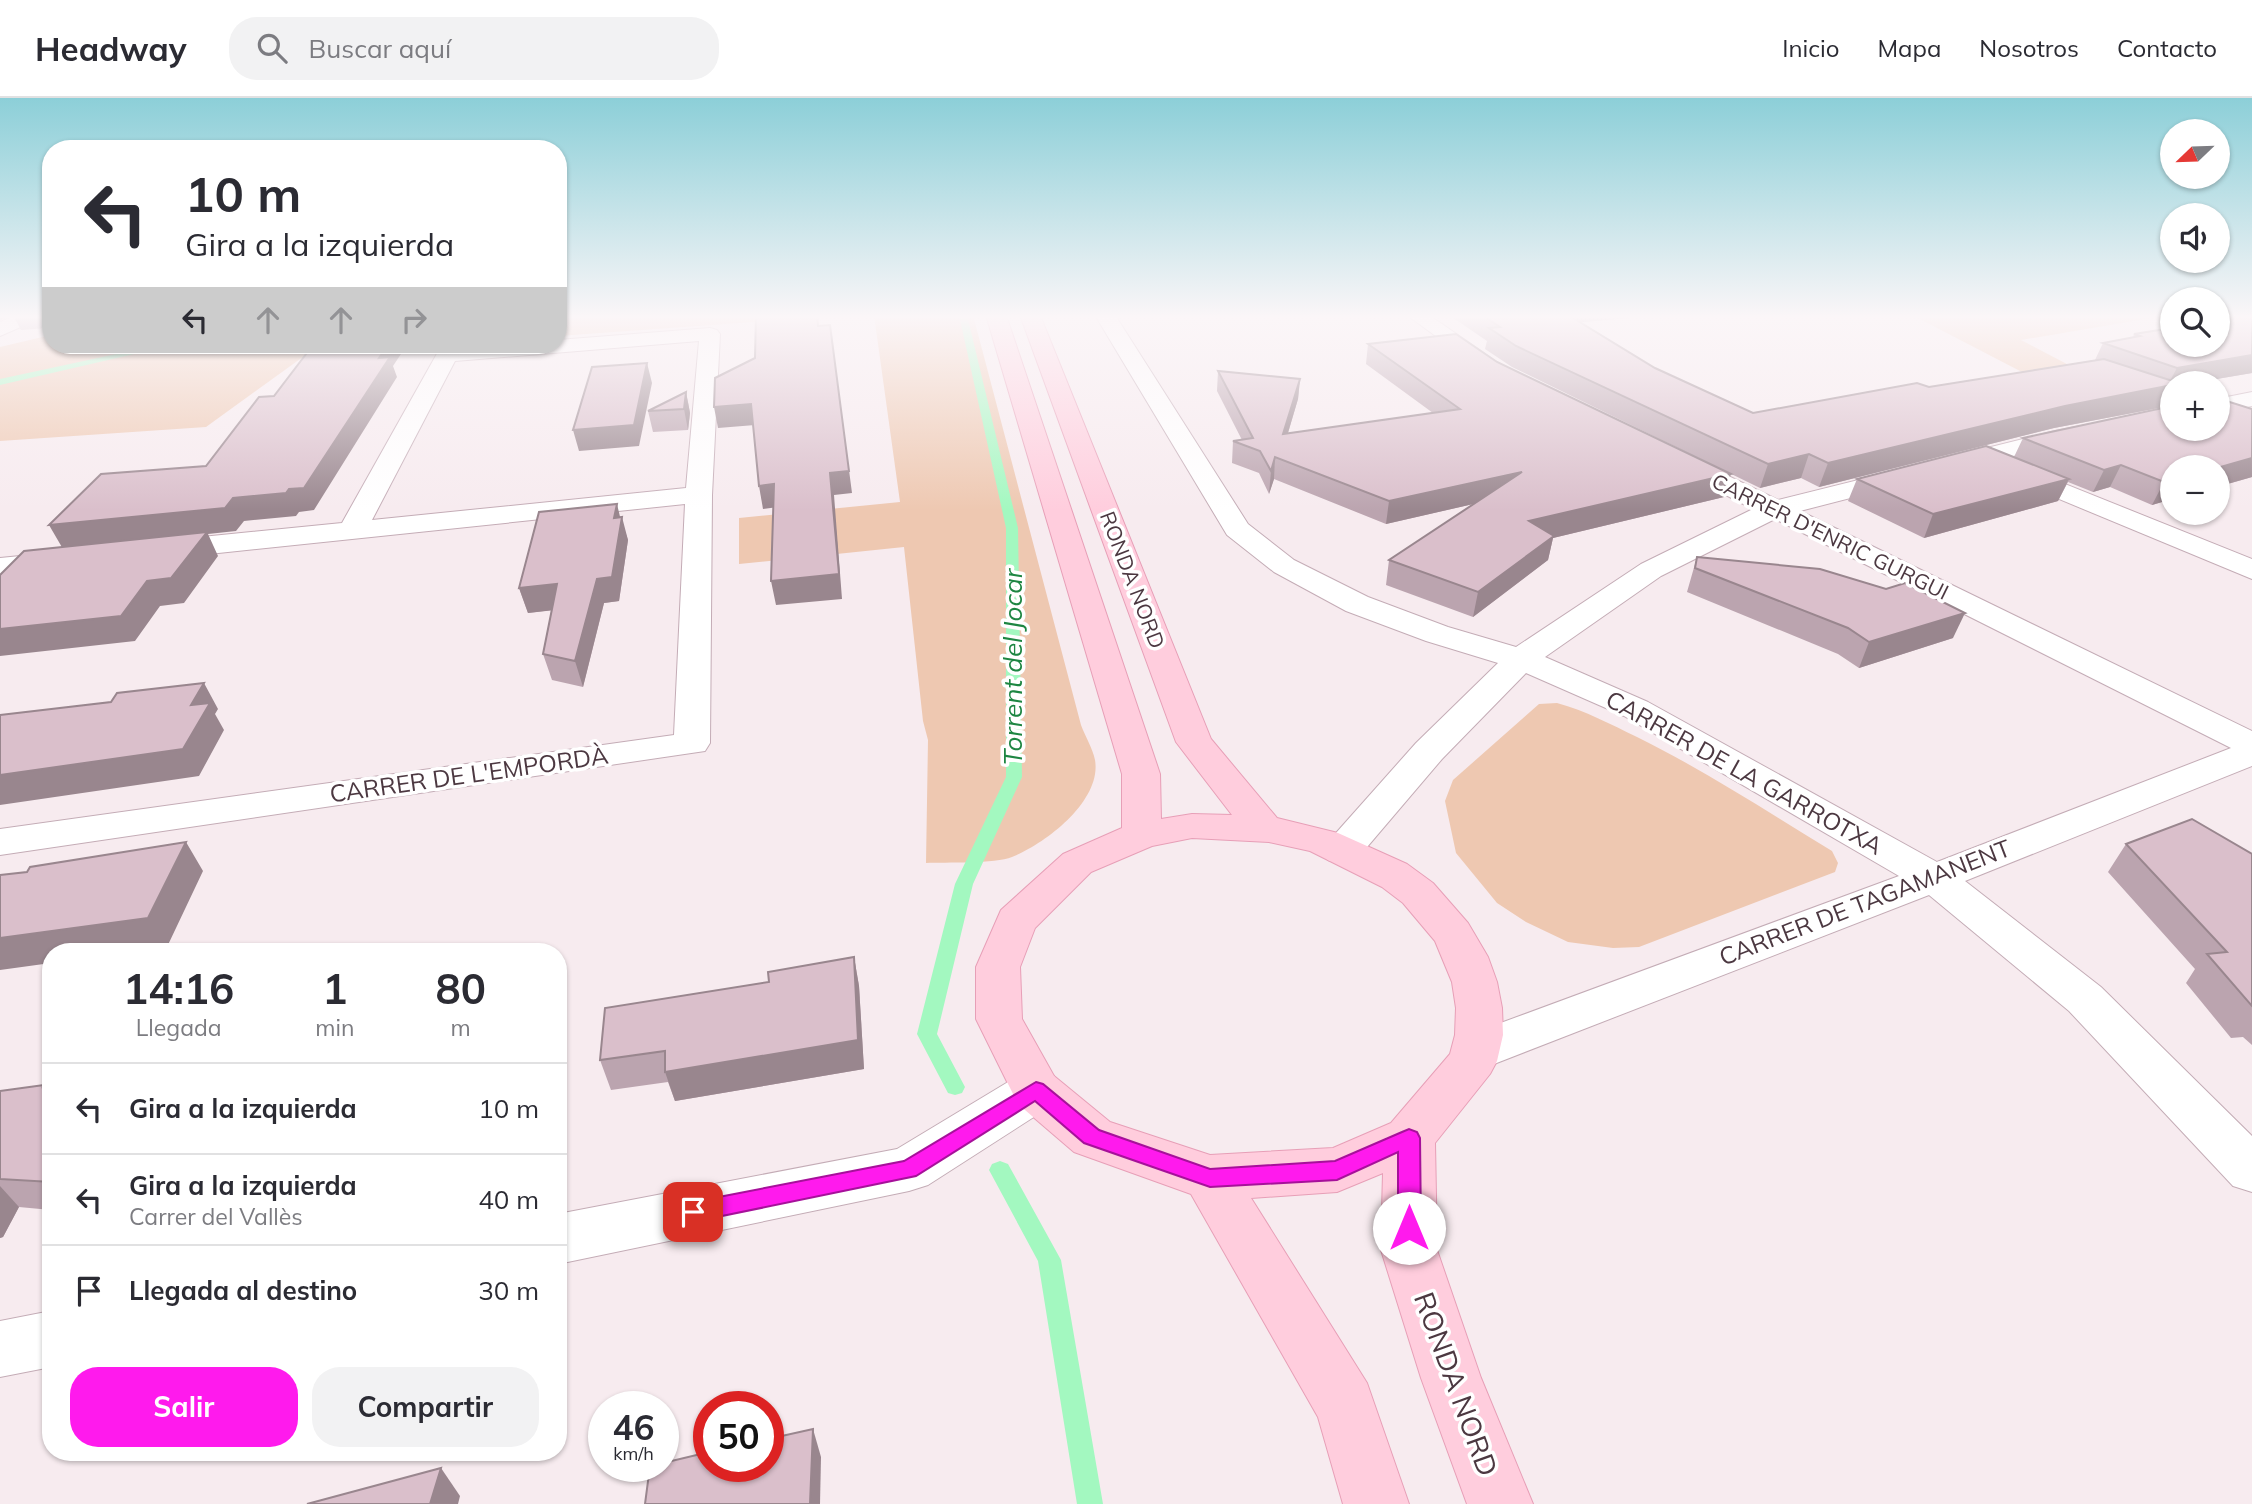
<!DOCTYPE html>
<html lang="es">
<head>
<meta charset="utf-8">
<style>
	body { margin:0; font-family:Mulish,sans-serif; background:#f2f2f3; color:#2b2b33; height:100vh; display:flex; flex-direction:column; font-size:26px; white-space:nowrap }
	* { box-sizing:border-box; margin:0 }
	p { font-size:23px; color:#7c7c81 }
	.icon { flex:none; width:38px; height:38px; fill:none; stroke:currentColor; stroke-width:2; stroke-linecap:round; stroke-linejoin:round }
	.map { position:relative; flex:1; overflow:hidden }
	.details { position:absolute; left:42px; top:845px; width:525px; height:518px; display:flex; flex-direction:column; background:#fff; border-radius:28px; box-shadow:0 2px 5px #0004 }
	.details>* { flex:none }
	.guide { position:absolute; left:42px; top:42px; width:525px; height:214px; border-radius:28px; box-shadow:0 2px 5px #0004; background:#fff; color:#2b2b33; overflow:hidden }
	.needle { width:46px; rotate:247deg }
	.controls { position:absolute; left:2160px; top:21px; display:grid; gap:14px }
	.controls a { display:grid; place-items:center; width:70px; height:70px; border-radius:50%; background:#fff; box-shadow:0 2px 5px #0004; font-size:35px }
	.speed { position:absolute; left:588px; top:1293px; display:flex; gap:14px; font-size:35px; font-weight:700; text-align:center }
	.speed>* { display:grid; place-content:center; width:91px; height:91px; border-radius:50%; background:#fff; box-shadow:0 2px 5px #0004; line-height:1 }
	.speed small { font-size:18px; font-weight:400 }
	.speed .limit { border:10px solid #d22; background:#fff; color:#111 }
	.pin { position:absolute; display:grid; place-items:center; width:60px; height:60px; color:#fff; margin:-30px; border-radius:14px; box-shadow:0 4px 10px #0006 }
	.me { position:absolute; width:77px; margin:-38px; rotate:0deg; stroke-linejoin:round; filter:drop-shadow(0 0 5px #0008) }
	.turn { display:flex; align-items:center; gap:24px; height:147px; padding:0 28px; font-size:32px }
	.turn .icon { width:91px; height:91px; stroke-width:2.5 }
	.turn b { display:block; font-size:49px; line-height:60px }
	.lanes { display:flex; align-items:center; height:66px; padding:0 28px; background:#0003; justify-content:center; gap:35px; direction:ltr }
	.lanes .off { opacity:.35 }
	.eta { display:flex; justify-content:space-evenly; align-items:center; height:119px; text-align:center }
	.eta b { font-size:42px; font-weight:700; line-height:49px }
	.button { display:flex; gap:14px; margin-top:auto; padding:14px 28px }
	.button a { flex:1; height:80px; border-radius:28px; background:#ff1aed; color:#fff; font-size:28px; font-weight:700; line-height:80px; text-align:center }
	.button a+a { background:#f2f2f3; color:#2b2b33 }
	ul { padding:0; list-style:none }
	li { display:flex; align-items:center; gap:21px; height:91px; padding:0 28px; border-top:2px solid #e1e1e2 }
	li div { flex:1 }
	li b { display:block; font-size:26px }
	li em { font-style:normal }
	header { display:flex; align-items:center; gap:42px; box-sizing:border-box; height:98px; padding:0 35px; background:#fff; border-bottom:2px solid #e1e1e2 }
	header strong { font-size:33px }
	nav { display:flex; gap:38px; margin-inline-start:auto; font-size:24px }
	.search { width:490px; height:63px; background:#f2f2f3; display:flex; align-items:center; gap:18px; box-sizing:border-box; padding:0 24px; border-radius:28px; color:#7c7c81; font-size:26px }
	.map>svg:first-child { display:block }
	.green { fill:#eec8b1 }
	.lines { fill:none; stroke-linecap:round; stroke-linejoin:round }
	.stream { fill:#a3f8c0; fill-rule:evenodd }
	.street-casing { stroke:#c4acb6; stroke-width:2 }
	.secondary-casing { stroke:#e79fb7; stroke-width:2 }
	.street { fill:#fff; fill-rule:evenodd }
	.secondary { fill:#ffcddd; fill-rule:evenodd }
	.wall { fill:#bba4af }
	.shaded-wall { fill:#99868e }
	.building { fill:#dabfcb; stroke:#99868e; stroke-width:2 }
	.route { fill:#ff1aed; stroke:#a6119a; stroke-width:2 }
	.labels { text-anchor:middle; stroke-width:7; stroke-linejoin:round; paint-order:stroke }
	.far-street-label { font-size:21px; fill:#4c3841; stroke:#fff }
	.street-label { font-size:24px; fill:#4c3841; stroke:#fff }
	.water-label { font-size:26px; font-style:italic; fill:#1d8642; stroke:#fff }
	.near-street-label { font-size:28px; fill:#4c3841; stroke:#fff }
</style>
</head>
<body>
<header>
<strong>Headway</strong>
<div class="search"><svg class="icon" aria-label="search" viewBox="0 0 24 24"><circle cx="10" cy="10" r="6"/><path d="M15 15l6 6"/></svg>Buscar aquí</div>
<nav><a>Inicio</a><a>Mapa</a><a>Nosotros</a><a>Contacto</a></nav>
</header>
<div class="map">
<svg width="2252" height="1406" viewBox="0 0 2252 1406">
	<rect width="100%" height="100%" fill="#f7ebef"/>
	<g class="green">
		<polygon points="558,217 852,217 558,238"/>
		<path d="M874,217H973L1081,627C1085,638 1093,651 1095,662C1102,703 1045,746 1012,759C995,766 946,764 926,765L928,642L923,623L904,449L739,466V420L900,404Z"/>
		<polygon points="1912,217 2169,217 2021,242 2151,310 2103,316"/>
		<polygon points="51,237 51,247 433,247 307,256 206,329 0,343 0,249"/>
		<path d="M1557,605C1586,613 1610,626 1637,639C1704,672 1768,714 1832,753L1838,765L1835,774L1639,849L1613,850L1568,844L1526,824L1497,805L1456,755L1445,703L1453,682L1539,606Z"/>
	</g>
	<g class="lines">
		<g class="stream">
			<polygon points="959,217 967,217 1018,430 1022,679 973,786 937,936 965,989 962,995 955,997 948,995 917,936 955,786 1006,679 1006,430"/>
			<polygon points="158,247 173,247 0,287 0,281"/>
			<polygon points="1000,1063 1008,1066 1061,1162 1103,1406 1077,1406 1038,1163 989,1072 992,1066"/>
		</g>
		<defs>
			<g id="street">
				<polygon points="17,217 42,217 39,221 0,238 0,224"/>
				<path d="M1095,217H1115L1248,426L1294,462L1368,499L1448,529L1516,549L1641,466L1753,411L1671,369L1667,364L1671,359L1680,356L1689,359L1778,402L2055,333L2172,310V324L2056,347L1800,413L2252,633V668L1965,783L2101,889L2252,1038V1094L2233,1088L2069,913L1929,797L1494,966L1477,972L1460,966L1453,953L1460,940L1899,778L1624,618L1526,575L1442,661L1356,762L1342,766L1328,762L1322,753L1328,744L1416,645L1498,565L1426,543L1346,513L1274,474L1227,437ZM1775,421L2231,650L1937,764L1648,604L1545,559L1661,478Z"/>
				<polygon points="1407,217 1429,217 1501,267 1498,272 1482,272"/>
				<path d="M710,230L717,232L720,236L712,397L710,645L705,653L0,757V731L674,637L685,406L162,461L152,458L148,452L152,446L162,443L342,425L439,252L496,247H558V242ZM699,243L686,390L372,422L455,263Z"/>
				<polygon points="2252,294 2252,308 2217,315 2217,301"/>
				<polygon points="2015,366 2252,461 2252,481 2006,379 2002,374 2006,369"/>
				<polygon points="61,454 71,457 76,463 71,469 0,478 0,460"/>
				<polygon points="1036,972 1054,978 1061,992 1054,1006 928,1087 909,1093 558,1166 558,1116 897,1051 1018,978"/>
				<polygon points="51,1213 51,1269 0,1279 0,1223"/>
			</g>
			<path id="secondary" d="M986,217H1006L1160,676L1161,721L1192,716L1232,717L1176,644L1020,217H1040L1211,641L1277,720L1338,735L1407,766L1433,785L1468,825L1488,859L1497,884L1502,910L1503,937L1497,963L1490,976L1435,1045L1437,1152L1481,1280L1533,1406H1467L1421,1280L1381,1152L1383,1075L1337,1094L1251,1100L1367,1285L1409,1406H1343L1318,1319L1191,1096L1074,1054L1018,1006L976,921V869L1001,812L1063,756L1122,730V676ZM1192,740L1269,744L1310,753L1382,789L1403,805L1435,843L1452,884L1456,910L1455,937L1450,956L1391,1025L1333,1050L1210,1057L1110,1024L1054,978L1022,921L1020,869L1035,830L1091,774L1152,748Z"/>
		</defs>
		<use href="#street" class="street-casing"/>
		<use href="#secondary" class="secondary-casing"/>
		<use href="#street" class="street"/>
		<use href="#secondary" class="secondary"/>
	</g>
	<g class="wall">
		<polygon points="13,217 51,217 47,230 21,232"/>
		<polygon points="1449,217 1664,217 1581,224 1655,270 1753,315 1929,289 2095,262 2103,245 2133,239 2134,236 2252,217 2252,275 2193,285 2172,285 2169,308 2054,330 1819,389 1801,380 1760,390 1512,269 1485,251 1487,243"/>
		<polygon points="1368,246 1497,264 1724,399 1553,440 1548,462 1473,519 1386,487 1389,462 1473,406 1386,426 1274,381 1269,396 1259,375 1232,365 1233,343 1242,342 1217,293 1218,273 1300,281 1298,301 1288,335 1433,315 1366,266"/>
		<polygon points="686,294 690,315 688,332 653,334 648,313"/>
		<polygon points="2252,311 2252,379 2217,389 2217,369 2172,369 2172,401 2152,407 2110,389 2093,394 2068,384 2058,403 1924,440 1848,403 1857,381 2014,359 2023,340"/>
		<polygon points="620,419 628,442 619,503 604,505 583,589 552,582 543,556 552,512 528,515 519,490"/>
		<polygon points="1697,459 1953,540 1859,570 1838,556 1687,494"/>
		<polygon points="2126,746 2252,756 2252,947 2243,939 2231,940 2186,885 2195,871 2108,774"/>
		<polygon points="854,859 859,888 864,971 675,1003 668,984 611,992 600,962 769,884"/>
		<polygon points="51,988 51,1112 19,1109 3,1139 0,1140 0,993"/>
	</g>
	<g class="shaded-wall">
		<polygon points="0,217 12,217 0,222"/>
		<polygon points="40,217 51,217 51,228 47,230"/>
		<polygon points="1551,217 1664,217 1549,227"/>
		<polygon points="830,227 852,395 834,397 842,501 776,507 771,483 830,375"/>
		<polygon points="388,247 398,247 401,256 393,268 397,279 314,412 299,414 296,418 244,423 236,433 208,436 218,458 184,505 160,508 135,543 0,558 0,531 147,483 63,451 49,427 233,400 379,260"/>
		<polygon points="2252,257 2252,275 2193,285 2172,285 2172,303 2169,308 2054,330 1819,389 1828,365 2065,308 2167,288 2177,270"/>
		<polygon points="647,265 652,285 639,348 579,353 573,332"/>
		<polygon points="1300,281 1298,301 1281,358 1283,336"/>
		<polygon points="686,294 690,315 688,332 684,311"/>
		<polygon points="751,306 755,327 718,330 714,309"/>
		<polygon points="1809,356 1801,380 1760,390 1768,366"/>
		<polygon points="1275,359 1274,381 1269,396 1271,373"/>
		<polygon points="2252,360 2252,379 2217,389 2217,370"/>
		<polygon points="2121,367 2110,389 2093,394 2104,372"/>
		<polygon points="1522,374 1517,396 1386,426 1389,403"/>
		<polygon points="1731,376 1724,399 1553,440 1548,462 1473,519 1478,494 1529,423"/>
		<polygon points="2069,381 2058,403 1924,440 1933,416"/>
		<polygon points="2172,382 2172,401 2152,407 2164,384"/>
		<polygon points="774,386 778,409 763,411 759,388"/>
		<polygon points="617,406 621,423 622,419 628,442 619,503 604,505 583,589 575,563 597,481 614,420"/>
		<polygon points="557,486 564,511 528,515 519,490"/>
		<polygon points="1965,515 1953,540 1859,570 1869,544"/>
		<polygon points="204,585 218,611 215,616 224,632 199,678 0,707 0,677 191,607"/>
		<polygon points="186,744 203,773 167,849 131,854 51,854 51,865 0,872 0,840"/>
		<polygon points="854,859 859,888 864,971 675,1003 665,974"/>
		<polygon points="0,1088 19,1109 3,1139 0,1140"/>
		<polygon points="813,1331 821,1359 820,1406 810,1406"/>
		<polygon points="441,1370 460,1398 458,1406 430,1406"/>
	</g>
	<g class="building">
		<polygon points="756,217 817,217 818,228 830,227 849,373 830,375 839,476 771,483 774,386 759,388 751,306 714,309 715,280 755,260"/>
		<polygon points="1482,217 1568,217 1655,270 1753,315 1917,285 1929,289 2104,261 2179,285 2172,285 2172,287 2065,308 1828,365 1809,356 1768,366 1516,248 1489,230 1500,229"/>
		<polygon points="2252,217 2252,257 2177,270 2103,245 2140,238 2134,236 2172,230 2172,247 2217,247 2217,223"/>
		<polygon points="1456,236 1497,264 1731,376 1529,423 1554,438 1478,494 1389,462 1522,374 1389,403 1275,359 1271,373 1260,353 1233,343 1253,340 1218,273 1300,281 1283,336 1460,311 1368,246"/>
		<polygon points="313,247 388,247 379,260 390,259 304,390 289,391 286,395 233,400 225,410 49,427 101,376 206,368 259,299 274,298"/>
		<polygon points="647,265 634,327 573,332 592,269"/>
		<polygon points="686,294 684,311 648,313"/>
		<polygon points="2217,300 2252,311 2252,360 2217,370 2172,369 2172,382 2164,384 2121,367 2104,372 2023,340 2172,308 2172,331 2217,331"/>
		<polygon points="1986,348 2069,381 1933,416 1857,381"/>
		<polygon points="617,406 614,420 622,419 612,479 597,481 575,563 543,556 557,486 519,490 539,414"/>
		<polygon points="207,434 171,480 147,483 121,518 0,531 0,477 24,453"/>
		<polygon points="1697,459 1820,471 1886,491 1905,485 1965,515 1869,544 1848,530 1695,470"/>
		<polygon points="204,585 191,607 210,605 183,651 0,677 0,617 111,604 117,595"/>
		<polygon points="2192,721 2252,756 2252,908 2207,856 2227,854 2126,746"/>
		<polygon points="186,744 148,820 0,840 0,777 27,774 30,769"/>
		<polygon points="854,859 858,942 665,974 665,953 600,962 605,910 769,884 768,874"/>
		<polygon points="44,987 43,989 51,988 51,1084 0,1081 0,993"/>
		<polygon points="813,1331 810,1406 645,1406 650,1368 663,1368 663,1365 709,1354 709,1368 768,1368 768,1341"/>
		<polygon points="441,1370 430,1406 307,1406"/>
	</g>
	<linearGradient id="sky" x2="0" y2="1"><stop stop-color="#8ccfd8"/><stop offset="0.53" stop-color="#fbf6f8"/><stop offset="1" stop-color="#fbf6f8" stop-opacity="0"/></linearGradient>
	<rect width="2252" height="413" fill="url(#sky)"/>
	<polygon class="route" points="1036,984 1043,986 1099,1032 1210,1071 1335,1063 1402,1034 1409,1031 1417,1034 1420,1040 1421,1130 1417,1137 1409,1140 1401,1137 1398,1130 1398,1054 1337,1082 1210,1089 1084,1045 1035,1003 916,1078 693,1124 685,1121 682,1114 685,1107 693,1104 904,1063"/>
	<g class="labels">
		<g class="far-street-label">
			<text transform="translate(1830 439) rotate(26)" y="7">CARRER D'ENRIC GURGUI</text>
			<text transform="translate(1132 482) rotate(69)" y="7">RONDA NORD</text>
		</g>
		<g class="street-label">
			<text transform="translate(1744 675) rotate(29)" y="8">CARRER DE LA GARROTXA</text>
			<text transform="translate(469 677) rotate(-8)" y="8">CARRER DE L'EMPORDÀ</text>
			<text transform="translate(1865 805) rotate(-21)" y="8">CARRER DE TAGAMANENT</text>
		</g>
		<g class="water-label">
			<text transform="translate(1013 569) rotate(-90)" y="9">Torrent del Jocar</text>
		</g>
		<g class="near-street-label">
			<text transform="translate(1456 1286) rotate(70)" y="10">RONDA NORD</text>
		</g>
	</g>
</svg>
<div class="controls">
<a><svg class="needle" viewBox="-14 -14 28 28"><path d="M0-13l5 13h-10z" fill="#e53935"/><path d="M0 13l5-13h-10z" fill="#7c7c81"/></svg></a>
<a><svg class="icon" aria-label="sound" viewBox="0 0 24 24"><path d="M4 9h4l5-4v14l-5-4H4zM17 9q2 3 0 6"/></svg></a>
<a><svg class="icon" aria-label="search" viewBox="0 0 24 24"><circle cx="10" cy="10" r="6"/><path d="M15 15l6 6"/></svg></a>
<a>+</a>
<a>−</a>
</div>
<div class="speed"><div>46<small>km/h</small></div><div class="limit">50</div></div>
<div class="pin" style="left:693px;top:1114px;background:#d93025"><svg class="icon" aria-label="arrive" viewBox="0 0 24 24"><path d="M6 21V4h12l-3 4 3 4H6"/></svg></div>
<svg class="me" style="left:1409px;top:1130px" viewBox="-20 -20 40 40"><circle r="19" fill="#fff"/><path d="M0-13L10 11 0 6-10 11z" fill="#ff1aed"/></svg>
<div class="guide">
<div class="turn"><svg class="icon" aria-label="left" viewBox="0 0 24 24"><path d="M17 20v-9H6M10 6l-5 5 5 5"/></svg><div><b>10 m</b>Gira a la izquierda</div></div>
<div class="lanes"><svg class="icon" aria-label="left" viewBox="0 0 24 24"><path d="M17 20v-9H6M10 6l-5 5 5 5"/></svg><svg class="icon off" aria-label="ahead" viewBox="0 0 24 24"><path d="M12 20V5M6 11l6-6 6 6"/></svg><svg class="icon off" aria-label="ahead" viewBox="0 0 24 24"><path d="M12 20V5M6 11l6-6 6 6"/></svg><svg class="icon off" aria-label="right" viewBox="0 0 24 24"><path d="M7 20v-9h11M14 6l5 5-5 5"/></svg></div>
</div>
<section class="details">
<div class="eta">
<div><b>14:16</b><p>Llegada</p></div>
<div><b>1</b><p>min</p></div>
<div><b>80</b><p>m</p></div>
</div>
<ul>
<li><svg class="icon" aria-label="left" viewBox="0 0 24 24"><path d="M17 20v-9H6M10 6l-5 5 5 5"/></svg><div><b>Gira a la izquierda</b></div><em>10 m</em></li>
<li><svg class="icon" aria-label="left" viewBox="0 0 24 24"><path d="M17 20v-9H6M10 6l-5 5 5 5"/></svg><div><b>Gira a la izquierda</b><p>Carrer del Vallès</p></div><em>40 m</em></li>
<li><svg class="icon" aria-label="arrive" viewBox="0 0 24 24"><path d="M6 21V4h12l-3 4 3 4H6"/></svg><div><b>Llegada al destino</b></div><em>30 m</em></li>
</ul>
<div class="button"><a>Salir</a><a>Compartir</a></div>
</section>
</div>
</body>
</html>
